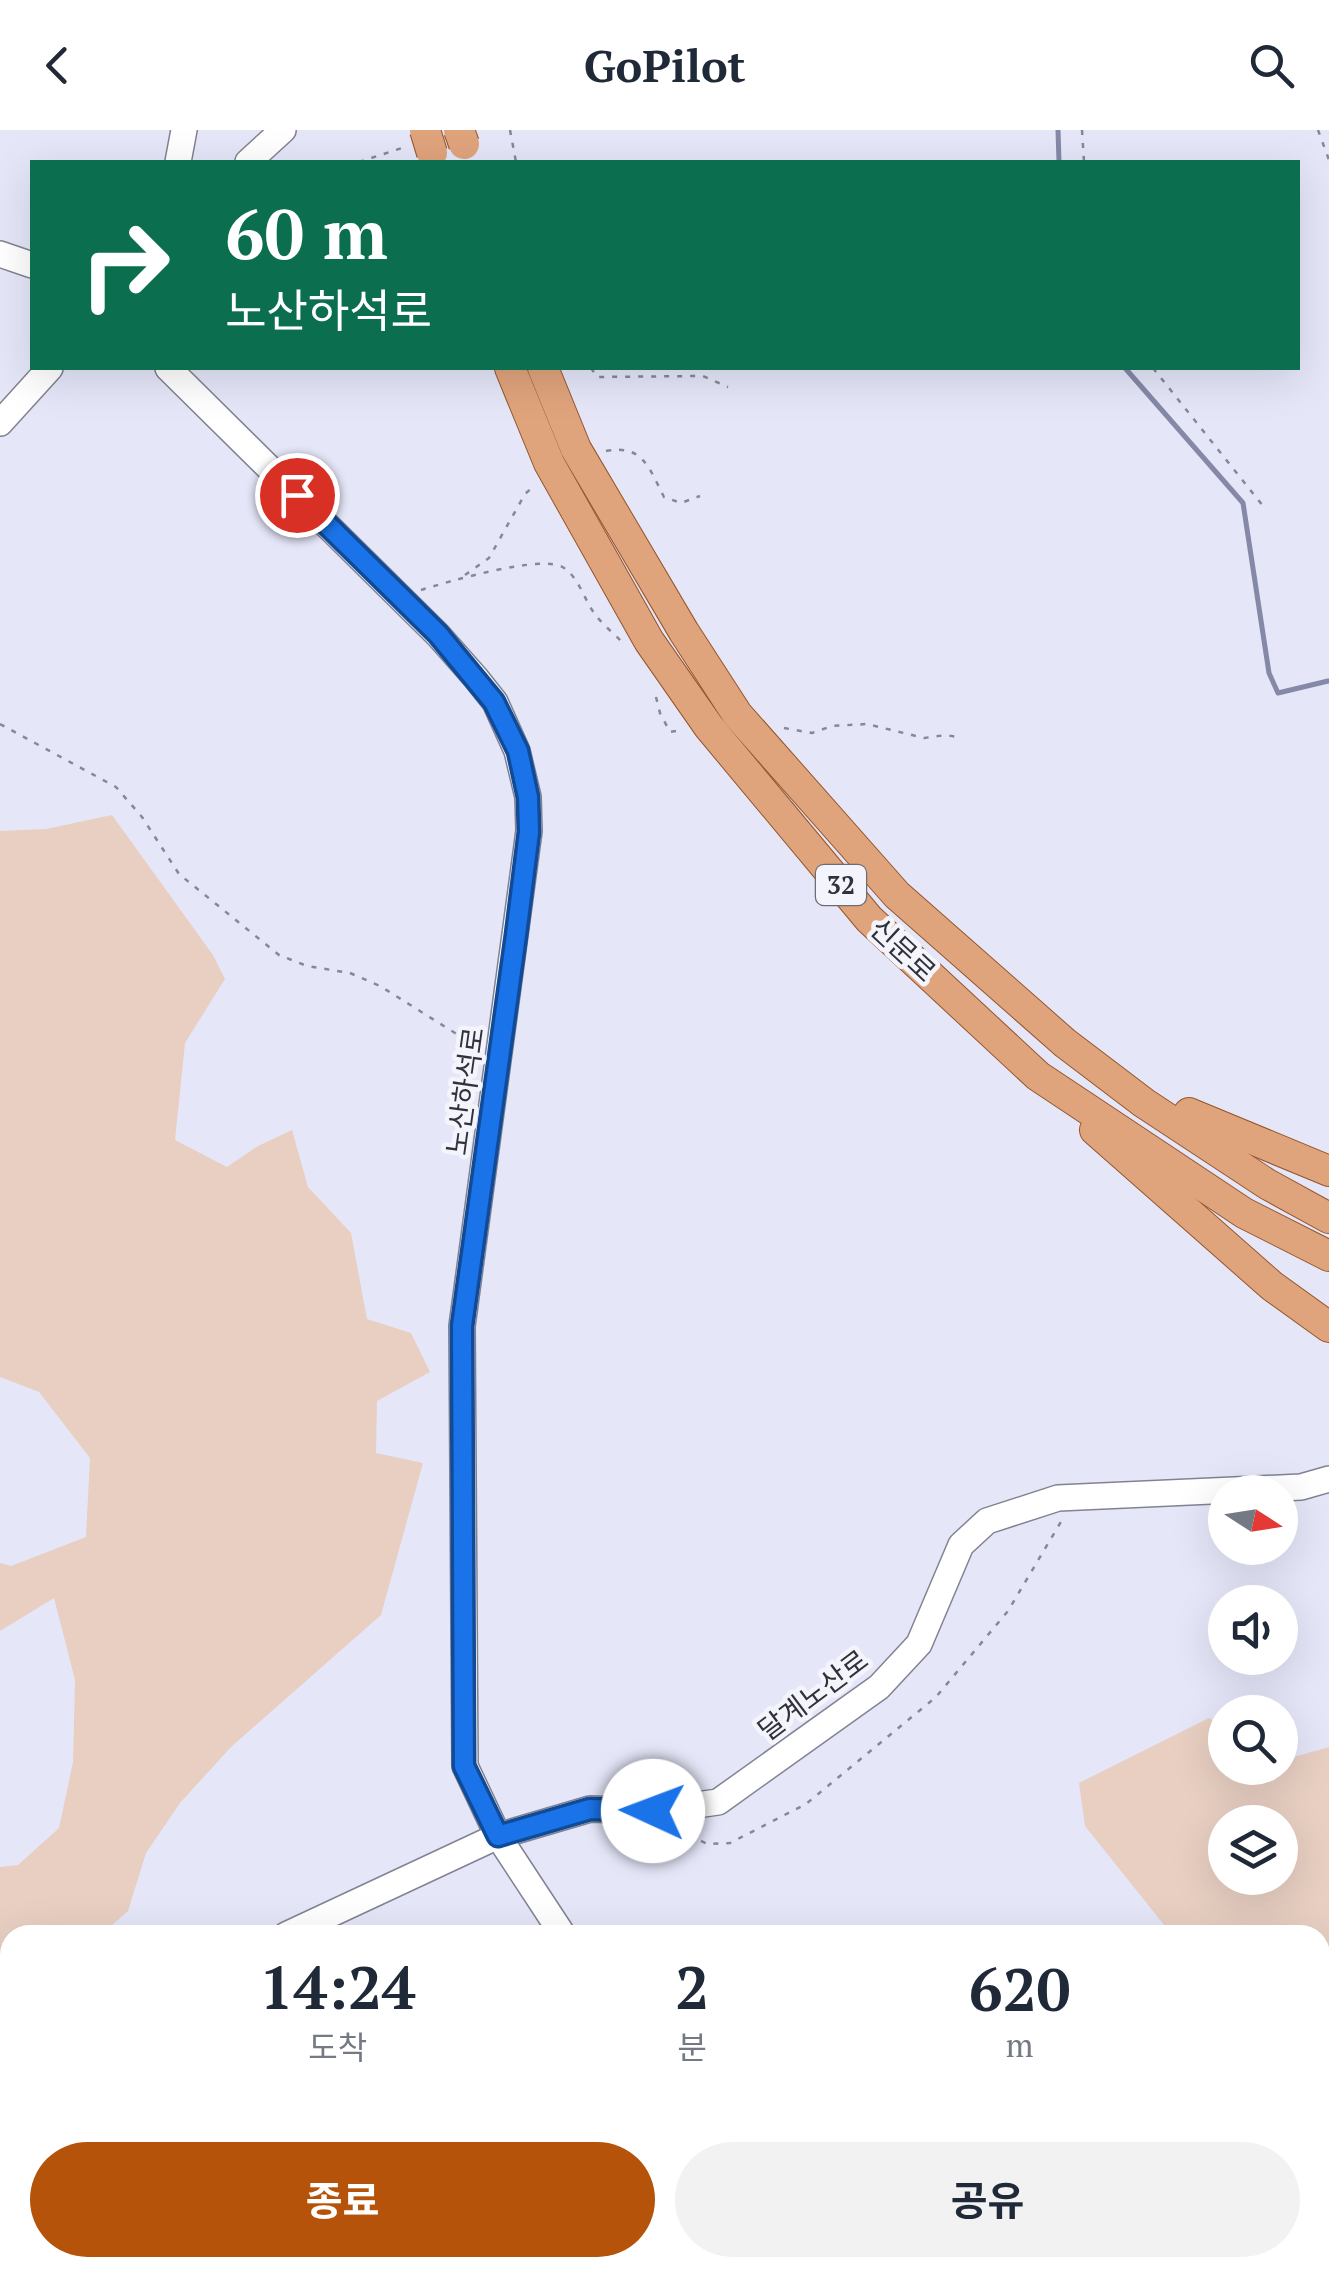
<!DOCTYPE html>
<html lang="ko">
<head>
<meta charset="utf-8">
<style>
	body { margin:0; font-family:"PT Serif","Noto Sans KR",serif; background:#f2f2f3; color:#1f2937; height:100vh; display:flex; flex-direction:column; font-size:38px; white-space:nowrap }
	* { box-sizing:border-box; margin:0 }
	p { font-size:32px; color:#747a83 }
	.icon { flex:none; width:55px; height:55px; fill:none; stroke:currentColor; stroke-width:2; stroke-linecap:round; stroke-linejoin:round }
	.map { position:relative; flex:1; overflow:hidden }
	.details { position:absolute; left:0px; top:1795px; width:1330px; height:352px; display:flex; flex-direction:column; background:#fff; border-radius:30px 30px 0 0; box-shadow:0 10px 40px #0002 }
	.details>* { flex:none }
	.hud { position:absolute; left:30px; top:30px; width:1270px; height:210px; border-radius:0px; box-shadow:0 10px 40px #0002; background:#0b6e4f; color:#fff; overflow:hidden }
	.needle { width:65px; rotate:102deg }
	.tools { position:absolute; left:1208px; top:1345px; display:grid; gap:20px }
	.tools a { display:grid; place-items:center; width:90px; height:90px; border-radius:50%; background:#fff; box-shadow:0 10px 40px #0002; font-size:50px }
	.pin { position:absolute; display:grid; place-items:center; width:85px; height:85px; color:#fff; margin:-42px; border:5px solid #fff; border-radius:50%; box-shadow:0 2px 10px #0007 }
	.me { position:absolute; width:110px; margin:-55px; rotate:272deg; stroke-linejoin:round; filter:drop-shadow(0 0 8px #0008) }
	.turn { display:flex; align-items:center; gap:35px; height:210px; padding:0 30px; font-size:45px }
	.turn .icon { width:130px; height:130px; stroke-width:2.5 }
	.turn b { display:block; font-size:70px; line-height:85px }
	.eta { display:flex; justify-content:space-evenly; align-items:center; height:170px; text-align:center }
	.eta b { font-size:60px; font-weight:700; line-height:70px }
	.button { display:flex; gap:20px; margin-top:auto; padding:20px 30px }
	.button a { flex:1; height:115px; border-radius:60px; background:#b45309; color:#fff; font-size:40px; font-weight:700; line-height:115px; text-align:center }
	.button a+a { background:#f2f2f3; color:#1f2937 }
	header { display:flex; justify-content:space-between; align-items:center; height:130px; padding:0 30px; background:#fff; font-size:45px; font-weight:700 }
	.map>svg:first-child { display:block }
	.green { fill:#e8cfc2; fill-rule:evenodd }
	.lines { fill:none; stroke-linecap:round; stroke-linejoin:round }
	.stream { stroke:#8588a7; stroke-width:5 }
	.minor-casing { stroke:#818393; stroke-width:28 }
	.major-casing { stroke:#95552b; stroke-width:32 }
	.path { stroke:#868894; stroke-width:2.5; stroke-dasharray:5 8; stroke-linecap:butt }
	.minor { stroke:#fff; stroke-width:25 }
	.major { stroke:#e0a47c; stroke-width:30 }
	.major-bridge-casing { stroke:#95552b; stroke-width:32; stroke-linecap:butt }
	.major-bridge { stroke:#e0a47c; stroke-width:30 }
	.route-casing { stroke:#114b97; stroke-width:25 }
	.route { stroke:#1a73e8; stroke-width:18 }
	.labels { text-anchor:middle; stroke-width:9; stroke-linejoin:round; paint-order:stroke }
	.shield { fill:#f4f5fc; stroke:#6c6c74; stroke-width:2.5 }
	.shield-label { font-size:25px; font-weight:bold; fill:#313239 }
	.street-label { font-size:28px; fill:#313239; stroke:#f4f5fc }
</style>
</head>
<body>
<header><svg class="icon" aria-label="back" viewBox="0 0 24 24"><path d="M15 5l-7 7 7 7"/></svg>GoPilot<svg class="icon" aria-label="search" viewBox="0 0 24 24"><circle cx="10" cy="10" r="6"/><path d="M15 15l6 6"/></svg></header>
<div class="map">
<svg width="1329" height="2147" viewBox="0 0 1329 2147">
	<rect width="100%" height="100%" fill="#e5e7f9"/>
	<g class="green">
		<polygon points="112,685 213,825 225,849 185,913 175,1010 227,1037 258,1016 292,1000 308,1057 351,1103 367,1189 411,1203 430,1242 377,1271 376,1323 423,1333 381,1485 231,1617 180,1673 146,1723 128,1781 101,1805 10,1805 10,1866 0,1868 0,1737 18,1735 59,1698 73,1632 75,1550 54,1468 0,1501 0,1433 11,1436 86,1407 90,1328 39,1262 0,1247 0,701 46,699"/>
		<path d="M1209,1588L1225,1598V1638H1280V1631L1329,1617V1880L1320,1884V1805H1172L1085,1696L1079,1653ZM1225,1692H1280V1748H1225Z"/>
	</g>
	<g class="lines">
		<g class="stream">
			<polyline points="1058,0 1059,32"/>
			<polyline points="1125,238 1243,373 1269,543 1278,563 1328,551"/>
		</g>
		<defs>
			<g id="minor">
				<polyline points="178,32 184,0"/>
				<polyline points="248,32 283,0"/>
				<polyline points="0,124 32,135"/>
				<polyline points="168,238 438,505 476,548 495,572 517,621 528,667 529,701 462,1196 465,1636 498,1706 563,1805"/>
				<polyline points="0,293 50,238"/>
				<polyline points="286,1805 498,1706 590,1679 653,1681 718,1672 879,1557 919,1514 961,1415 987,1391 1058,1368 1301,1357 1329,1349"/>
				<polyline points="0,1942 10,1938"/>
				<polyline points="689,2147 716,2138"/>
				<polyline points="798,2147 816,2138"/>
			</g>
			<g id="major">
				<polyline points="510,238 549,333 649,511 709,597 869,789 1038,946 1244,1083 1329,1126"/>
				<polyline points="543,238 576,319 684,502 737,584 897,765 1065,913 1144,973 1267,1054 1329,1088"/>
				<polyline points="1189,983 1329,1041"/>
				<polyline points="1095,1000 1272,1156 1329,1197"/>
			</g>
		</defs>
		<use href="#minor" class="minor-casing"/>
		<use href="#major" class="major-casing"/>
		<g class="path">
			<polyline points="510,0 516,32"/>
			<polyline points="1082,0 1084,32"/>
			<polyline points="1318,0 1329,30"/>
			<polyline points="359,32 405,17"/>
			<polyline points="591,238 597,247 703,246 728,257"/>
			<polyline points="1153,238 1263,376"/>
			<path d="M606,321C643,314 649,338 664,367L681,373L700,366"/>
			<polyline points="465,445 489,428 525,364 535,355"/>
			<path d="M421,460C447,452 544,423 564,438C579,448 584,469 594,483C601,493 612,502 621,511"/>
			<polyline points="656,567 660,583 670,602 683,600"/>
			<polyline points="0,594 116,657 142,687 179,744 279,825 307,836 350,843 380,856 455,903 475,925"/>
			<polyline points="784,598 812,603 832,596 867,594 924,608 946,605 962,608"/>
			<polyline points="678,1699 707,1714 730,1713 806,1674 936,1567 1008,1481 1062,1390"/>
		</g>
		<use href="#minor" class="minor"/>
		<use href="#major" class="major"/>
		<defs>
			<g id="major-bridge">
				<polyline points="425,0 432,23"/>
				<polyline points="459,0 464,14"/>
			</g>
		</defs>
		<use href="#major-bridge" class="major-bridge-casing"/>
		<use href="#major-bridge" class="major-bridge"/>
	</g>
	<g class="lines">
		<defs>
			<polyline id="route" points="297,365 438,504 494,572 518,621 528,667 529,702 516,805 462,1196 464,1636 498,1706 590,1679 653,1681"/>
		</defs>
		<use href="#route" class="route-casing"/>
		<use href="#route" class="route"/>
	</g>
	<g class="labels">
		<rect class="shield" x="816" y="735" width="50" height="40" rx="8"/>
		<g class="shield-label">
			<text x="841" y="764">32</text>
		</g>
		<g class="street-label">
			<text transform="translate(903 820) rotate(43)" y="10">신문로</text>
			<text transform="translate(465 961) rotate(-82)" y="10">노산하석로</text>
			<text transform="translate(813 1565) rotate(-37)" y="10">달계노산로</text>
		</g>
	</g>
</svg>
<div class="tools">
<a><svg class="needle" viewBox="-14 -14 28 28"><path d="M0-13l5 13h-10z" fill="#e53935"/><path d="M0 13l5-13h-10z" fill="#747a83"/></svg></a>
<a><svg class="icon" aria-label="sound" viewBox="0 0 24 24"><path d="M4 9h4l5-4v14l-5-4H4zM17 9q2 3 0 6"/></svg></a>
<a><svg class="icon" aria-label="search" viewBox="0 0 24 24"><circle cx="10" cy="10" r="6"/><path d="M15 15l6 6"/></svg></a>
<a><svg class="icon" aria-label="layers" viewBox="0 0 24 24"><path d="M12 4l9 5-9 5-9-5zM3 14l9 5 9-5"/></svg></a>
</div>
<div class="pin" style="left:297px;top:365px;background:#d93025"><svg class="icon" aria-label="arrive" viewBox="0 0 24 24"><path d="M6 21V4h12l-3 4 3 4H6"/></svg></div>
<svg class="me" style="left:653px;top:1681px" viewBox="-20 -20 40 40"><circle r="19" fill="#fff"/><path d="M0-13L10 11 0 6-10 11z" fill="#1a73e8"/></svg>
<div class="hud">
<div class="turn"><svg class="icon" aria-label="right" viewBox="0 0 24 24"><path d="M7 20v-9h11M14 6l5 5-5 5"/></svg><div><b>60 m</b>노산하석로</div></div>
</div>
<section class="details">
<div class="eta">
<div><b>14:24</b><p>도착</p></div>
<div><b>2</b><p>분</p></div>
<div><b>620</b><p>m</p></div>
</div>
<div class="button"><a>종료</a><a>공유</a></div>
</section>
</div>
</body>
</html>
